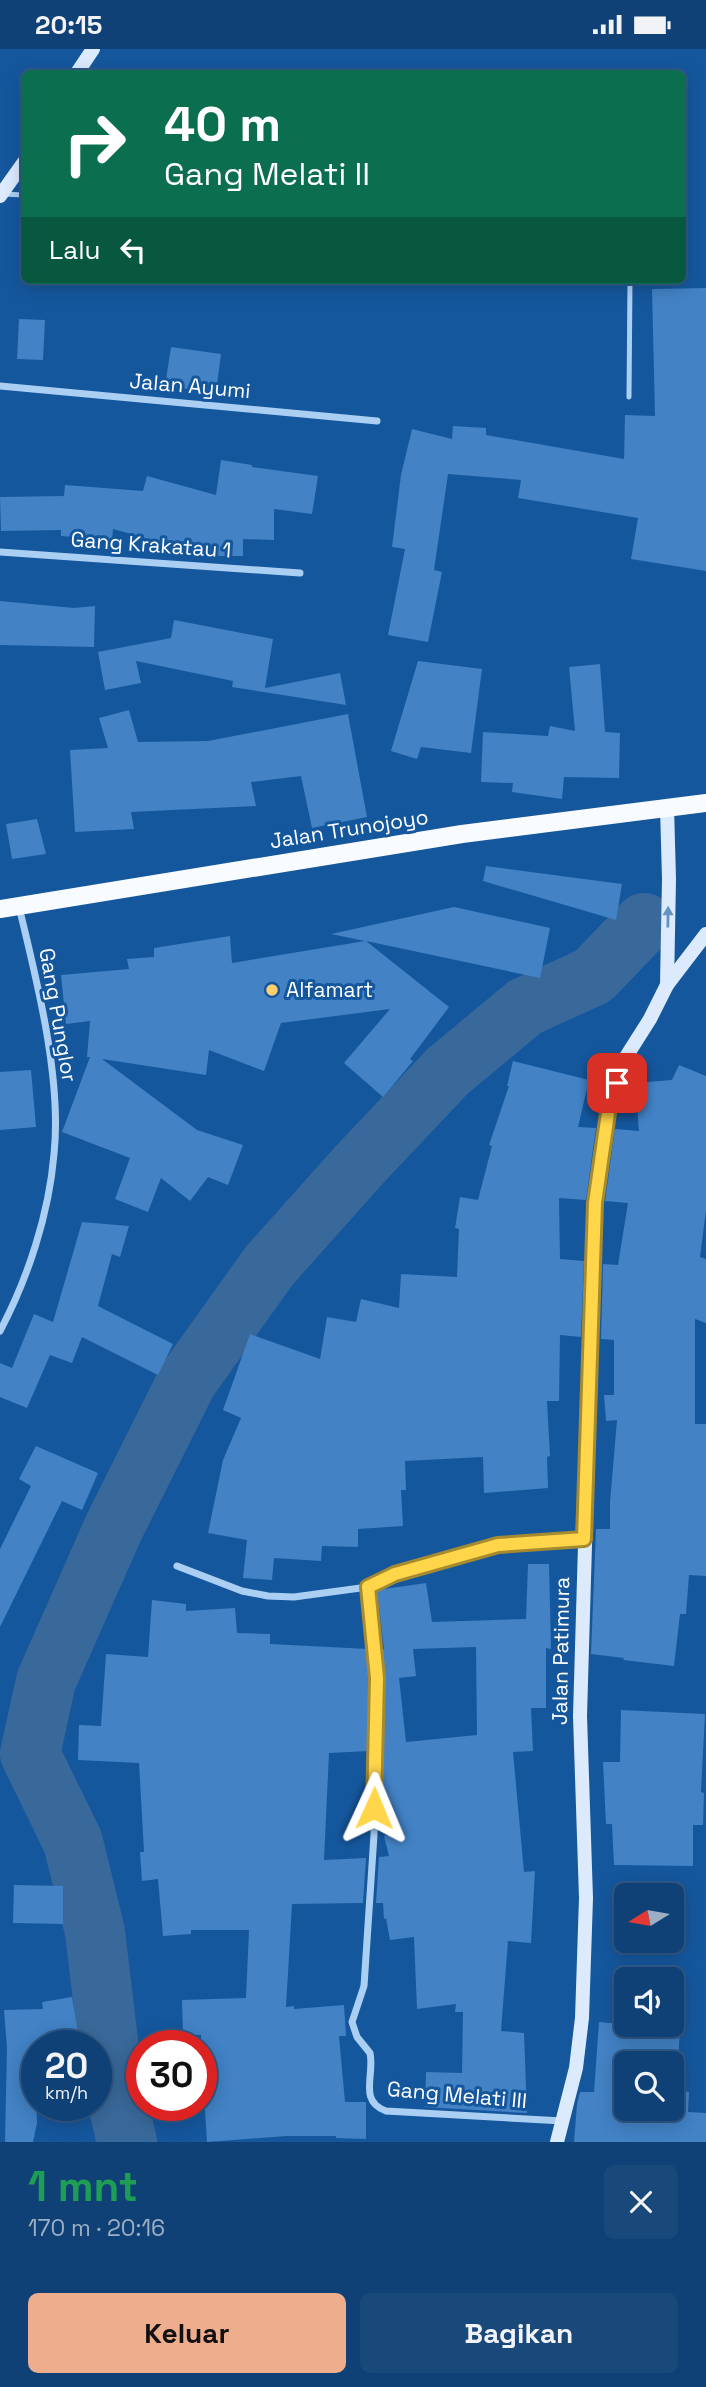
<!DOCTYPE html>
<html lang="id">
<head>
<meta charset="utf-8">
<style>
	body { margin:0; font-family:"Space Grotesk",sans-serif; background:#19487b; color:#f1f3f6; height:100vh; display:flex; flex-direction:column; font-size:26px; white-space:nowrap }
	* { box-sizing:border-box; margin:0 }
	p { font-size:23px; color:#9cafc5 }
	.icon { flex:none; width:38px; height:38px; fill:none; stroke:currentColor; stroke-width:2; stroke-linecap:round; stroke-linejoin:round }
	.map { position:relative; height:2093px; overflow:hidden }
	.side { display:flex; flex-direction:column; background:#104176; flex:1 }
	.side>* { flex:none }
	.guide { position:absolute; left:21px; top:21px; width:665px; height:214px; border-radius:10px; box-shadow:0 4px 18px #0003,0 0 0 2px #305a88; background:#0b6e4f; color:#fff; overflow:hidden }
	.needle { width:46px; rotate:259deg }
	.buttons { position:absolute; left:614px; top:1834px; display:grid; gap:14px }
	.buttons a { display:grid; place-items:center; width:70px; height:70px; border-radius:10px; background:#104176; box-shadow:0 4px 18px #0003,0 0 0 2px #305a88; font-size:35px }
	.speed { position:absolute; left:21px; top:1981px; display:flex; gap:14px; font-size:35px; font-weight:700; text-align:center }
	.speed>* { display:grid; place-content:center; width:91px; height:91px; border-radius:50%; background:#104176; box-shadow:0 4px 18px #0003,0 0 0 2px #305a88; line-height:1 }
	.speed small { font-size:18px; font-weight:400 }
	.speed .limit { border:10px solid #d22; background:#fff; color:#111 }
	.pin { position:absolute; display:grid; place-items:center; width:60px; height:60px; color:#fff; margin:-30px; border-radius:14px; box-shadow:0 4px 10px #0006 }
	.me { position:absolute; width:77px; margin:-38px; rotate:1deg; stroke-linejoin:round; filter:drop-shadow(0 0 5px #0008) }
	.turn { display:flex; align-items:center; gap:24px; height:147px; padding:0 28px; font-size:32px }
	.turn .icon { width:91px; height:91px; stroke-width:2.5 }
	.turn b { display:block; font-size:49px; line-height:60px }
	.then { display:flex; align-items:center; height:66px; padding:0 28px; background:#0003; gap:14px; font-size:26px }
	.round { display:grid; place-items:center; flex:none; width:74px; height:74px; border-radius:10px; background:#19487b }
	.headline { display:flex; align-items:center; justify-content:space-between; height:119px; padding:0 28px }
	h1 { font-size:42px; font-weight:700; line-height:52px; color:#1e9e55 }
	.primary-button { display:flex; gap:14px; margin-top:auto; padding:14px 28px }
	.primary-button a { flex:1; height:80px; border-radius:10px; background:#eead8d; color:#111; font-size:28px; font-weight:700; line-height:80px; text-align:center }
	.primary-button a+a { background:#19487b; color:#f1f3f6 }
	.status { display:flex; justify-content:space-between; align-items:center; height:49px; padding:0 35px; background:#104176; direction:ltr }
	.status svg { height:19px; fill:currentColor }
	.map>svg:first-child { display:block }
	.lines { fill:none; stroke-linecap:round; stroke-linejoin:round }
	.river { stroke:#39699a; stroke-width:60 }
	.building { fill:#4282c5; fill-rule:evenodd }
	.lane { stroke:#abcff3; stroke-width:5 }
	.street { stroke:#abcff3; stroke-width:7 }
	.secondary { stroke:#dbebfd; stroke-width:14 }
	.primary { stroke:#f8fbff; stroke-width:18 }
	.oneway { fill:#6492c3 }
	.route-casing { stroke:#a68a30; stroke-width:18 }
	.route { stroke:#ffd54a; stroke-width:12 }
	.poi-dot { fill:#ffce6e; stroke:#15579d; stroke-width:2.5 }
	.labels { text-anchor:middle; stroke-width:6; stroke-linejoin:round; paint-order:stroke }
	.street-label { font-size:21px; fill:#fff; stroke:#15579d }
	.poi-label { font-size:21px; fill:#fff; stroke:#15579d; text-anchor:start }
</style>
</head>
<body>
<div class="status"><b>20:15</b><svg viewBox="0 0 49 12"><path d="M0 12V9h3v3zM5 12V6h3v6zM10 12V3h3v9zM15 12V0h3v12zM26 1h20v11H26zM47 4h2v5h-2z"/></svg></div>
<div class="map">
<svg width="706" height="2093" viewBox="0 0 706 2093">
	<rect width="100%" height="100%" fill="#15579d"/>
	<g class="lines">
		<polyline class="river" points="127,2093 113,2034 95,1883 73,1793 30,1705 46,1632 114,1478 187,1332 269,1217 361,1114 448,1022 525,958 593,927 644,874"/>
	</g>
	<g class="building">
		<polygon points="706,239 706,522 631,510 638,469 518,449 521,431 448,425 434,521 442,523 428,593 388,586 405,500 392,498 401,426 412,380 452,390 453,377 486,379 486,386 624,410 625,366 655,367 652,240"/>
		<polygon points="19,270 45,271 43,311 17,310"/>
		<polygon points="171,298 221,305 216,344 165,337"/>
		<polygon points="221,411 252,416 252,418 318,427 312,465 274,460 274,491 243,490 243,507 210,507 113,480 112,491 61,487 61,481 1,482 0,448 64,447 65,436 143,442 147,427 216,446"/>
		<polygon points="0,552 74,559 95,557 94,598 0,596"/>
		<polygon points="174,571 273,590 265,639 340,624 346,656 232,638 233,632 136,612 141,634 105,641 98,603 171,589"/>
		<polygon points="418,612 482,620 471,704 421,698 417,710 391,702"/>
		<polygon points="600,615 605,683 620,684 619,729 564,728 562,750 512,743 513,734 481,733 483,683 548,687 550,677 575,682 569,618"/>
		<polygon points="129,661 138,693 208,692 348,665 367,768 312,779 301,727 251,733 256,757 131,763 134,780 75,783 70,701 108,699 99,669"/>
		<polygon points="37,770 46,805 12,810 6,775"/>
		<polygon points="486,817 622,835 616,871 483,832"/>
		<polygon points="454,858 550,879 540,929 366,892 449,958 410,1010 413,1012 383,1048 344,1014 390,960 281,974 264,1022 209,1001 206,1026 102,1010 197,1081 243,1096 228,1136 208,1128 190,1152 161,1129 148,1163 115,1150 130,1109 62,1083 90,1008 87,1008 90,972 66,975 61,926 129,920 127,910 154,908 154,899 230,887 232,914 365,892 331,885"/>
		<polygon points="513,1012 589,1031 578,1078 596,1079 586,1151 559,1149 560,1210 584,1212 581,1288 560,1286 559,1352 547,1352 550,1407 547,1408 548,1439 484,1444 483,1408 405,1412 406,1441 401,1441 403,1477 358,1480 358,1498 322,1497 321,1512 274,1509 272,1531 243,1529 247,1491 208,1484 223,1411 241,1369 223,1361 250,1285 320,1310 327,1268 356,1273 361,1250 399,1259 401,1225 457,1228 459,1180 455,1179 460,1148 478,1151 492,1097 489,1096 509,1037 507,1037"/>
		<polygon points="679,1016 706,1027 706,1161 700,1208 706,1210 706,1274 695,1270 695,1375 706,1375 706,1527 689,1526 686,1565 680,1565 674,1617 623,1611 624,1609 591,1605 596,1480 610,1480 610,1453 617,1371 606,1372 604,1346 614,1346 614,1291 601,1290 603,1215 618,1216 628,1154 605,1152 615,1080 639,1082 635,1034 672,1031"/>
		<polygon points="31,1021 36,1078 0,1081 0,1023"/>
		<polygon points="82,1173 129,1177 120,1208 112,1205 98,1257 173,1295 158,1326 82,1288 72,1314 50,1306 27,1359 0,1348 0,1314 12,1319 34,1265 53,1273"/>
		<polygon points="36,1397 98,1424 82,1461 62,1452 0,1578 0,1500 31,1437 19,1430"/>
		<path d="M528,1515H549L551,1600L546,1599V1659H531L533,1702L513,1703L524,1823L535,1822L531,1894L508,1892L501,1982L524,1984L527,2064L425,2058L426,2023L462,2024L463,1963H455L456,1955L417,1960L414,1888L390,1891L386,1869L384,1870L383,1854H376L379,1808L389,1807L384,1787L388,1786L381,1725L383,1629L380,1600H384L377,1541L426,1534L432,1573L526,1570ZM476,1598L477,1686L406,1693L399,1629L416,1627L413,1600Z"/>
		<polygon points="152,1551 186,1555 186,1562 235,1559 237,1584 270,1585 270,1595 368,1600 371,1629 369,1702 329,1704 324,1811 366,1809 363,1854 292,1855 286,1958 294,1957 294,1960 344,1956 346,1987 339,1987 345,2053 366,2053 366,2090 336,2089 336,2087 286,2087 207,2093 204,2046 201,2046 201,1986 183,1986 182,1951 246,1949 249,1881 191,1881 191,1885 163,1887 158,1830 142,1832 140,1803 144,1803 139,1714 78,1711 79,1676 101,1677 106,1605 148,1608"/>
		<polygon points="621,1661 705,1665 701,1743 704,1744 703,1776 693,1776 693,1817 614,1816 612,1775 606,1775 603,1713 620,1713"/>
		<polygon points="14,1836 63,1837 63,1875 13,1874"/>
		<polygon points="72,1948 78,1984 75,1984 78,1997 35,1997 37,2074 33,2093 5,2093 7,1999 4,1961 43,1960 42,1953"/>
		<path d="M599,1973L680,1980L676,2041L689,2043L688,2063L706,2064V2093H574L577,2055L580,2043H594ZM626,2014H672V2060H626Z"/>
	</g>
	<g class="lines">
		<g class="lane">
			<polyline points="3,145 24,146"/>
			<polyline points="629,348 630,231"/>
		</g>
		<g class="street">
			<polyline points="0,337 377,372"/>
			<polyline points="0,503 300,524"/>
			<path d="M0,1282C28,1229 49,1165 54,1105C62,1030 37,932 19,858"/>
			<polyline points="177,1517 242,1542 268,1547 294,1548 368,1538 395,1525 498,1496 584,1490"/>
			<path d="M368,1538L377,1629L374,1786L364,1937L352,1973L357,1988L370,2004C375,2026 358,2052 386,2062L563,2072"/>
		</g>
		<g class="secondary">
			<polyline points="77,24 93,0"/>
			<polyline points="0,147 24,113"/>
			<polyline points="667,936 669,830 667,758"/>
			<polyline points="557,2093 576,2019 582,1969 586,1849 580,1667 595,1154 609,1057 624,1011 650,970 667,936 706,885"/>
		</g>
		<polyline class="primary" points="0,860 462,785 706,754"/>
	</g>
	<defs><path id="oneway-solid" d="M-6-.8H1V-3.2L6.5 0L1 3.2V.8H-6Z" transform="scale(1.75)"/></defs>
	<use class="oneway" href="#oneway-solid" transform="translate(668 868) rotate(-89)"/>
	<g class="lines">
		<defs>
			<polyline id="route" points="374,1759 377,1629 368,1538 395,1525 498,1496 584,1490 595,1154 609,1057 617,1034"/>
		</defs>
		<use href="#route" class="route-casing"/>
		<use href="#route" class="route"/>
	</g>
	<circle class="poi-dot" cx="272" cy="941" r="7"/>
	<g class="labels">
		<g class="street-label">
			<text transform="translate(190 337) rotate(5)" y="7">Jalan Ayumi</text>
			<text transform="translate(151 496) rotate(4)" y="7">Gang Krakatau 1</text>
			<text transform="translate(349 780) rotate(-9)" y="7">Jalan Trunojoyo</text>
			<text transform="translate(58 966) rotate(80)" y="7">Gang Punglor</text>
			<text transform="translate(561 1602) rotate(-89)" y="7">Jalan Patimura</text>
			<text transform="translate(457 2046) rotate(5)" y="7">Gang Melati III</text>
		</g>
		<g class="poi-label">
			<text x="286" y="948">Alfamart</text>
		</g>
	</g>
</svg>
<div class="buttons">
<a><svg class="needle" viewBox="-14 -14 28 28"><path d="M0-13l5 13h-10z" fill="#e53935"/><path d="M0 13l5-13h-10z" fill="#9cafc5"/></svg></a>
<a><svg class="icon" aria-label="sound" viewBox="0 0 24 24"><path d="M4 9h4l5-4v14l-5-4H4zM17 9q2 3 0 6"/></svg></a>
<a><svg class="icon" aria-label="search" viewBox="0 0 24 24"><circle cx="10" cy="10" r="6"/><path d="M15 15l6 6"/></svg></a>
</div>
<div class="speed"><div>20<small>km/h</small></div><div class="limit">30</div></div>
<div class="pin" style="left:617px;top:1034px;background:#d93025"><svg class="icon" aria-label="arrive" viewBox="0 0 24 24"><path d="M6 21V4h12l-3 4 3 4H6"/></svg></div>
<svg class="me" style="left:374px;top:1759px" viewBox="-20 -20 40 40"><path d="M0-17L14 15 0 8-14 15z" fill="#ffd54a" stroke="#fff" stroke-width="4"/></svg>
<div class="guide">
<div class="turn"><svg class="icon" aria-label="right" viewBox="0 0 24 24"><path d="M7 20v-9h11M14 6l5 5-5 5"/></svg><div><b>40 m</b>Gang Melati II</div></div>
<div class="then">Lalu<svg class="icon" aria-label="left" viewBox="0 0 24 24"><path d="M17 20v-9H6M10 6l-5 5 5 5"/></svg></div>
</div>
</div>
<section class="side">
<div class="headline"><div><h1>1 mnt</h1><p>170 m · 20:16</p></div><a class="round"><svg class="icon" aria-label="close" viewBox="0 0 24 24"><path d="M6 6l12 12M18 6L6 18"/></svg></a></div>
<div class="primary-button"><a>Keluar</a><a>Bagikan</a></div>
</section>
</body>
</html>
